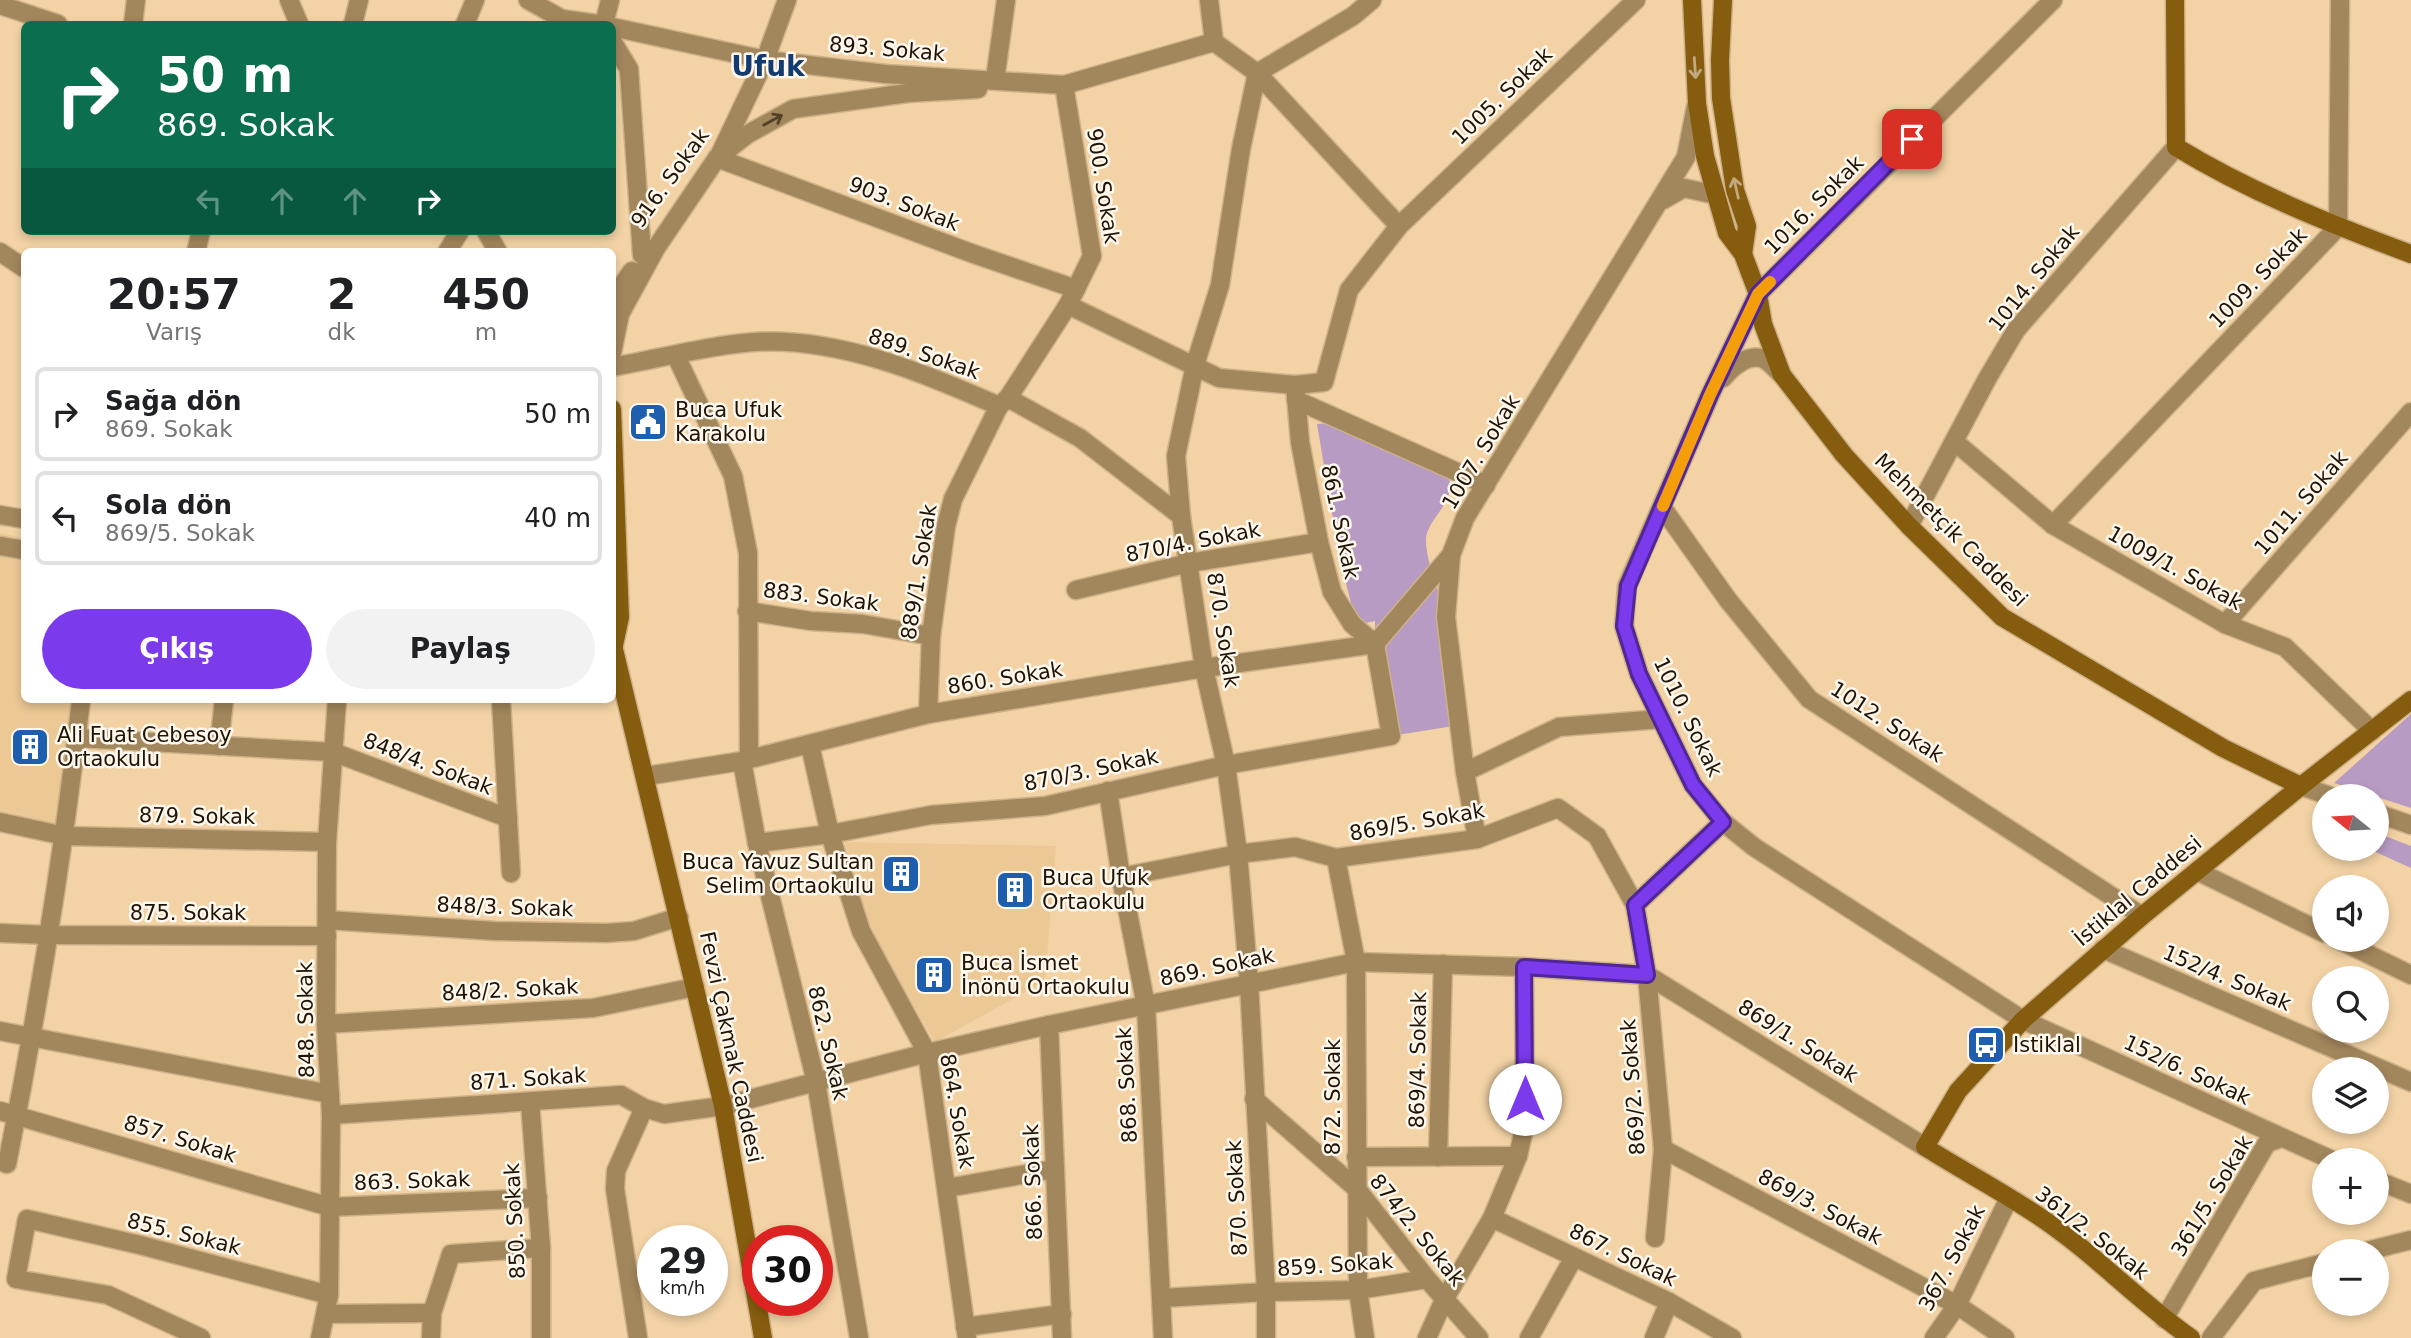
<!DOCTYPE html>
<html lang="tr">
<head>
<meta charset="utf-8">
<style>
	body { margin:0; font-family:"DejaVu Sans",sans-serif; background:#f2f2f2; color:#202124; height:100vh; display:flex; flex-direction:column; font-size:26px; white-space:nowrap }
	* { box-sizing:border-box; margin:0 }
	p { font-size:23px; color:#757577 }
	.icon { flex:none; width:38px; height:38px; fill:none; stroke:currentColor; stroke-width:2; stroke-linecap:round; stroke-linejoin:round }
	.map { position:relative; flex:1; overflow:hidden }
	.side { position:absolute; left:21px; top:248px; width:595px; height:455px; display:flex; flex-direction:column; background:#fff; border-radius:10px; box-shadow:0 4px 10px #0003 }
	.side>* { flex:none }
	.guide { position:absolute; left:21px; top:21px; width:595px; height:214px; border-radius:10px; box-shadow:0 4px 10px #0003; background:#0b6e4f; color:#fff; overflow:hidden }
	.needle { width:46px; rotate:288deg }
	.controls { position:absolute; left:2312px; top:784px; display:grid; gap:14px }
	.controls a { display:grid; place-items:center; width:77px; height:77px; border-radius:50%; background:#fff; box-shadow:0 4px 10px #0003; font-size:35px }
	.speed { position:absolute; left:637px; top:1225px; display:flex; gap:14px; font-size:35px; font-weight:700; text-align:center }
	.speed>* { display:grid; place-content:center; width:91px; height:91px; border-radius:50%; background:#fff; box-shadow:0 4px 10px #0003; line-height:1 }
	.speed small { font-size:18px; font-weight:400 }
	.speed .limit { border:10px solid #d22; background:#fff; color:#111 }
	.pin { position:absolute; display:grid; place-items:center; width:60px; height:60px; color:#fff; margin:-30px; border-radius:14px; box-shadow:0 4px 10px #0006 }
	.me { position:absolute; width:77px; margin:-38px; rotate:0deg; stroke-linejoin:round; filter:drop-shadow(0 0 5px #0008) }
	.turn { display:flex; align-items:center; gap:24px; height:147px; padding:0 21px; font-size:32px }
	.turn .icon { width:91px; height:91px; stroke-width:2.5 }
	.turn b { display:block; font-size:49px; line-height:60px }
	.lanes { display:flex; align-items:center; height:66px; padding:0 21px; background:#0003; justify-content:center; gap:35px; direction:ltr }
	.lanes .off { opacity:.35 }
	.eta { display:flex; justify-content:space-evenly; align-items:center; height:119px; text-align:center }
	.eta b { font-size:42px; font-weight:700; line-height:49px }
	.action { display:flex; gap:14px; margin-top:auto; padding:14px 21px }
	.action a { flex:1; height:80px; border-radius:42px; background:#7c3aed; color:#fff; font-size:28px; font-weight:700; line-height:80px; text-align:center }
	.action a+a { background:#f2f2f2; color:#202124 }
	ul { padding:0; list-style:none }
	li { display:flex; align-items:center; gap:21px; height:94px; margin:0 14px 10px; padding:0 7px; border:4px solid #e0e0e0; border-radius:10px }
	li div { flex:1 }
	li b { display:block; font-size:26px }
	li em { font-style:normal }
	.map>svg:first-child { display:block }
	.built { fill:#ecc894 }
	.green { fill:#b89bc3 }
	.lines { fill:none; stroke-linecap:round; stroke-linejoin:round }
	.street-casing { stroke:#cdb188; stroke-width:21 }
	.secondary-casing { stroke:#cdb188; stroke-width:21 }
	.street { stroke:#a2865c; stroke-width:18 }
	.secondary { stroke:#865d0f; stroke-width:18 }
	.oneway { stroke:#c2aa7f }
	.oneway2 { stroke:#544227 }
	.route-casing { stroke:#51269a; stroke-width:18 }
	.route { stroke:#7c3aed; stroke-width:12 }
	.slow { stroke:#f59e0b; stroke-width:12 }
	.labels { text-anchor:middle; stroke-width:5; stroke-linejoin:round; paint-order:stroke }
	.street-label { font-size:21px; fill:#201504; stroke:#fff8ef }
	.poi-label { font-size:21px; fill:#201504; stroke:#fff8ef; text-anchor:start }
	.district-label { font-size:28px; font-weight:bold; fill:#133b6f; stroke:#fff8ef }
</style>
</head>
<body>
<div class="map">
<svg width="2411" height="1338" viewBox="0 0 2411 1338">
	<rect width="100%" height="100%" fill="#f3d3a5"/>
	<g class="built">
		<polygon points="0,533 24,538 24,700 78,700 63,825 0,811"/>
		<polygon points="845,842 1056,846 1045,981 935,1042 864,922"/>
	</g>
	<g class="green">
		<path d="M1331,423L1448,475C1458,502 1427,518 1426,539C1426,566 1441,592 1446,618C1453,653 1456,690 1460,725L1391,736L1375,644V621L1365,623L1354,615L1339,555L1317,424Z"/>
		<polygon points="2411,714 2411,808 2334,783"/>
		<polygon points="2377,833 2411,846 2411,868 2369,849 2376,849"/>
	</g>
	<g class="lines">
		<defs>
			<g id="street">
				<polyline points="289,0 299,24"/>
				<polyline points="528,0 562,19 598,24"/>
				<polyline points="1209,0 1214,42"/>
				<polyline points="2053,0 1758,294 1710,395 1627,586 1624,626 1639,674 1693,785 1723,822 1754,847 2023,1020 2332,1160"/>
				<polyline points="0,5 58,24"/>
				<polyline points="133,24 136,0"/>
				<polyline points="353,24 359,0"/>
				<polyline points="465,24 475,0"/>
				<polyline points="604,24 610,0"/>
				<polyline points="612,27 765,60 886,74 1064,85 1214,42 1257,73 1399,226 1636,0"/>
				<polyline points="612,41 629,69 642,255"/>
				<polyline points="995,80 1006,0"/>
				<polyline points="720,154 765,60 787,0"/>
				<polyline points="717,158 971,253 1076,289"/>
				<polyline points="1663,200 1684,188 1716,195"/>
				<polyline points="486,231 498,252"/>
				<polyline points="0,252 24,268"/>
				<polyline points="196,252 201,231"/>
				<polyline points="447,252 460,231"/>
				<polyline points="612,300 632,271"/>
				<polyline points="1068,305 1219,378 1295,385 1324,382 1349,290 1399,226"/>
				<polyline points="612,353 620,314 656,248 717,158 748,134 793,109 908,93 978,89"/>
				<polyline points="676,356 733,476 748,553 749,759"/>
				<path d="M612,367C658,359 709,345 754,342C839,337 923,373 999,406L1008,398L1080,438L1181,516"/>
				<path d="M1723,378C1732,367 1748,353 1764,359C1770,362 1777,371 1782,375"/>
				<polyline points="1008,398 1068,305 1092,256 1064,85"/>
				<polyline points="1296,400 1486,485"/>
				<polyline points="1955,442 2053,525 2225,624 2285,647 2372,731"/>
				<polyline points="1662,507 1728,600 1809,699 2142,916"/>
				<polyline points="0,515 24,519"/>
				<polyline points="2053,525 2338,227 2340,0"/>
				<polyline points="1909,526 1987,379 2016,330 2176,147"/>
				<polyline points="0,546 24,550"/>
				<polyline points="1076,590 1189,563 1319,542"/>
				<polyline points="747,611 811,621 863,624 931,636"/>
				<polyline points="2225,624 2411,412"/>
				<polyline points="501,700 511,873"/>
				<polyline points="928,714 931,636 946,526 953,499 999,406"/>
				<polyline points="77,738 333,752 508,818"/>
				<polyline points="810,745 830,834 861,931 927,1053 967,1338"/>
				<polyline points="219,746 224,700"/>
				<polyline points="742,761 757,843 816,1082 859,1338"/>
				<polyline points="1465,772 1559,727 1661,719"/>
				<polyline points="646,776 742,761 928,714 1204,668 1375,644 1451,555"/>
				<polyline points="2301,786 2330,796"/>
				<polyline points="1108,791 1121,877 1146,1006 1163,1338"/>
				<polyline points="2376,813 2411,825"/>
				<polyline points="0,822 65,836 327,842"/>
				<polyline points="1477,839 1465,772 1446,617 1451,555 1465,518 1686,157 1696,106"/>
				<polyline points="757,843 830,834 931,815 1045,806 1226,765 1391,736 1375,644 1352,624 1332,592 1319,542 1300,442 1295,385"/>
				<polyline points="1336,858 1356,962 1358,1290 1365,1338"/>
				<polyline points="2197,871 2324,933"/>
				<polyline points="1121,877 1238,854 1295,847 1336,858 1477,839 1558,808 1597,836 1635,905 1647,975 1663,1149 1655,1238"/>
				<polyline points="1635,905 1723,822"/>
				<polyline points="327,920 495,931 607,933 634,931 679,917"/>
				<polyline points="0,933 48,935 327,936"/>
				<polyline points="2339,940 2411,975"/>
				<polyline points="2103,949 2411,1082"/>
				<polyline points="326,1024 593,1008 695,987"/>
				<polyline points="1049,1025 1062,1338"/>
				<polyline points="0,1031 330,1094"/>
				<polyline points="1254,1099 1357,1189 1427,1279 1479,1338"/>
				<polyline points="530,1102 541,1248 541,1338"/>
				<polyline points="0,1111 330,1207 538,1198"/>
				<polyline points="331,1115 621,1095 644,1108 664,1114 723,1106 927,1053 1049,1025 1356,962 1524,967 1647,975 1925,1147"/>
				<polyline points="1663,1149 1957,1305 2005,1338"/>
				<polyline points="1356,1157 1518,1156"/>
				<polyline points="1438,1157 1443,964"/>
				<path d="M0,1161L7,1164C38,1010 63,856 81,700"/>
				<polyline points="2376,1180 2411,1194"/>
				<polyline points="947,1188 1055,1169"/>
				<polyline points="1492,1218 1669,1302 1732,1338"/>
				<polyline points="2367,1251 2411,1240"/>
				<polyline points="1162,1298 1266,1292 1358,1290 1427,1279"/>
				<polyline points="326,1314 432,1313"/>
				<polyline points="2164,1319 2267,1143 2281,1138"/>
				<polyline points="965,1327 1062,1314"/>
				<polyline points="201,1338 108,1295 16,1279 27,1219 140,1245 329,1295"/>
				<polyline points="320,1338 329,1295 331,1115 326,1024 327,842 337,700"/>
				<polyline points="431,1338 432,1313 451,1254 541,1248"/>
				<polyline points="638,1338 615,1189 616,1171 644,1108"/>
				<polyline points="1266,1338 1266,1292 1249,983 1238,854 1226,765 1204,668 1181,516 1176,456 1195,365 1220,285 1241,149 1257,73 1353,16 1372,0"/>
				<polyline points="1427,1338 1444,1300 1492,1218 1518,1156 1525,1125 1524,967"/>
				<polyline points="1529,1338 1574,1257"/>
				<polyline points="1654,1338 1669,1302"/>
				<polyline points="1934,1338 1957,1305 2009,1198"/>
				<polyline points="2211,1338 2254,1281 2324,1263"/>
			</g>
			<g id="secondary">
				<polyline points="1692,0 1697,103 1705,156 1727,233 1743,254 1758,294 1763,324 1782,375 1844,455 1909,526 2002,617 2223,748 2301,786"/>
				<polyline points="1723,0 1720,60 1721,98 1735,190 1747,226 1743,254"/>
				<path d="M2175,0L2176,147C2250,192 2330,224 2411,254"/>
				<polyline points="612,409 620,617 614,645"/>
				<polyline points="612,641 723,1106 763,1338"/>
				<path d="M2191,1338C2138,1301 2094,1253 2040,1217C2003,1192 1963,1171 1925,1147L1958,1091L2023,1020L2142,916L2301,786L2411,700"/>
			</g>
		</defs>
		<use href="#street" class="street-casing"/>
		<use href="#secondary" class="secondary-casing"/>
		<use href="#street" class="street"/>
		<use href="#secondary" class="secondary"/>
	</g>
	<defs><path id="oneway-shaft" d="M-6 0H5M1.5-3L5.5 0L1.5 3" fill="none" stroke-width="1.6" stroke-linecap="round" stroke-linejoin="round" transform="scale(1.75)"/></defs>
	<g class="oneway">
		<use href="#oneway-shaft" transform="translate(1695 68) rotate(86)"/>
		<use href="#oneway-shaft" transform="translate(1736 188) rotate(-103)"/>
	</g>
	<use class="oneway2" href="#oneway-shaft" transform="translate(773 120) rotate(-29)"/>
	<g class="lines">
		<defs>
			<polyline id="route" points="1525,1099 1524,967 1647,975 1635,905 1723,822 1693,785 1639,674 1624,626 1628,586 1710,395 1758,294 1912,139"/>
		</defs>
		<use href="#route" class="route-casing"/>
		<use href="#route" class="route"/>
		<polyline class="slow" points="1663,506 1710,395 1758,294 1770,282"/>
	</g>
	<defs>
		<symbol id="civic-square" viewBox="-11 -11 22 22"><rect x="-9" y="-9" width="18" height="18" rx="4" fill="#1e5eaf" stroke="#fff8ef"/><path d="M-.6-6.5H3V-4.5H.6V-3L4-1V1h2V6H-6V1h2V-1L-.6-3ZM-1.2 2.5V6h2.4V2.5Z" fill="#fff"/></symbol>
		<symbol id="building-square" viewBox="-11 -11 22 22"><rect x="-9" y="-9" width="18" height="18" rx="4" fill="#1e5eaf" stroke="#fff8ef"/><path d="M-4-6H4V6H1V3H-1V6H-4ZM-2.5-4.3h1.7v1.8h-1.7ZM.8-4.3h1.7v1.8H.8ZM-2.5-1h1.7V.8h-1.7ZM.8-1h1.7V.8H.8Z" fill="#fff"/></symbol>
		<symbol id="bus-square" viewBox="-11 -11 22 22"><rect x="-9" y="-9" width="18" height="18" rx="4" fill="#1e5eaf" stroke="#fff8ef"/><path d="M-5-6H5V4H4V6H2V4H-2V6H-4V4H-5ZM-3.5-4V0h7V-4ZM-3.5 1.2v1.5H-2V1.2ZM2 1.2v1.5H3.5V1.2Z" fill="#fff"/></symbol>
	</defs>
	<g fill-rule="evenodd">
		<use href="#civic-square" x="626" y="400" width="44" height="44"/>
		<use href="#building-square" x="8" y="725" width="44" height="44"/>
		<use href="#building-square" x="879" y="852" width="44" height="44"/>
		<use href="#building-square" x="993" y="868" width="44" height="44"/>
		<use href="#building-square" x="912" y="953" width="44" height="44"/>
		<use href="#bus-square" x="1964" y="1023" width="44" height="44"/>
	</g>
	<g class="labels">
		<g class="street-label">
			<text transform="translate(887 49) rotate(5)" y="7">893. Sokak</text>
			<text transform="translate(1502 96) rotate(-44)" y="7">1005. Sokak</text>
			<text transform="translate(670 178) rotate(-54)" y="7">916. Sokak</text>
			<text transform="translate(1103 186) rotate(81)" y="7">900. Sokak</text>
			<text transform="translate(904 204) rotate(21)" y="7">903. Sokak</text>
			<text transform="translate(1814 205) rotate(-45)" y="7">1016. Sokak</text>
			<text transform="translate(2034 278) rotate(-51)" y="7">1014. Sokak</text>
			<text transform="translate(2258 278) rotate(-46)" y="7">1009. Sokak</text>
			<text transform="translate(924 354) rotate(19)" y="7">889. Sokak</text>
			<text transform="translate(1481 452) rotate(-59)" y="7">1007. Sokak</text>
			<text transform="translate(2301 503) rotate(-49)" y="7">1011. Sokak</text>
			<text transform="translate(1340 522) rotate(78)" y="7">861. Sokak</text>
			<text transform="translate(1951 530) rotate(45)" y="7">Mehmetçik Caddesi</text>
			<text transform="translate(1193 542) rotate(-11)" y="7">870/4. Sokak</text>
			<text transform="translate(2175 568) rotate(29)" y="7">1009/1. Sokak</text>
			<text transform="translate(919 572) rotate(-81)" y="7">889/1. Sokak</text>
			<text transform="translate(821 597) rotate(7)" y="7">883. Sokak</text>
			<text transform="translate(1223 630) rotate(81)" y="7">870. Sokak</text>
			<text transform="translate(1005 678) rotate(-9)" y="7">860. Sokak</text>
			<text transform="translate(1688 717) rotate(64)" y="7">1010. Sokak</text>
			<text transform="translate(1887 722) rotate(33)" y="7">1012. Sokak</text>
			<text transform="translate(428 764) rotate(21)" y="7">848/4. Sokak</text>
			<text transform="translate(1091 770) rotate(-12)" y="7">870/3. Sokak</text>
			<text transform="translate(197 816) rotate(1)" y="7">879. Sokak</text>
			<text transform="translate(1417 822) rotate(-10)" y="7">869/5. Sokak</text>
			<text transform="translate(2138 891) rotate(-40)" y="7">İstiklal Caddesi</text>
			<text transform="translate(505 907) rotate(2)" y="7">848/3. Sokak</text>
			<text x="188" y="920">875. Sokak</text>
			<text transform="translate(1217 967) rotate(-12)" y="7">869. Sokak</text>
			<text transform="translate(2227 978) rotate(23)" y="7">152/4. Sokak</text>
			<text transform="translate(510 990) rotate(-3)" y="7">848/2. Sokak</text>
			<text transform="translate(306 1020) rotate(-91)" y="7">848. Sokak</text>
			<text transform="translate(1798 1041) rotate(32)" y="7">869/1. Sokak</text>
			<text transform="translate(828 1043) rotate(77)" y="7">862. Sokak</text>
			<text transform="translate(731 1047) rotate(78)" y="7">Fevzi Çakmak Caddesi</text>
			<text transform="translate(1418 1060) rotate(-89)" y="7">869/4. Sokak</text>
			<text transform="translate(2187 1070) rotate(25)" y="7">152/6. Sokak</text>
			<text transform="translate(528 1079) rotate(-4)" y="7">871. Sokak</text>
			<text transform="translate(1127 1085) rotate(-93)" y="7">868. Sokak</text>
			<text transform="translate(1633 1087) rotate(-94)" y="7">869/2. Sokak</text>
			<text transform="translate(1333 1097) rotate(-90)" y="7">872. Sokak</text>
			<text transform="translate(957 1111) rotate(80)" y="7">864. Sokak</text>
			<text transform="translate(180 1139) rotate(17)" y="7">857. Sokak</text>
			<text transform="translate(412 1181) rotate(-2)" y="7">863. Sokak</text>
			<text transform="translate(1033 1182) rotate(-92)" y="7">866. Sokak</text>
			<text transform="translate(2212 1196) rotate(-59)" y="7">361/5. Sokak</text>
			<text transform="translate(1237 1198) rotate(-93)" y="7">870. Sokak</text>
			<text transform="translate(1820 1207) rotate(28)" y="7">869/3. Sokak</text>
			<text transform="translate(515 1221) rotate(-93)" y="7">850. Sokak</text>
			<text transform="translate(1417 1230) rotate(51)" y="7">874/2. Sokak</text>
			<text transform="translate(2092 1233) rotate(38)" y="7">361/2. Sokak</text>
			<text transform="translate(184 1234) rotate(14)" y="7">855. Sokak</text>
			<text transform="translate(1623 1255) rotate(26)" y="7">867. Sokak</text>
			<text transform="translate(1952 1258) rotate(-62)" y="7">367. Sokak</text>
			<text transform="translate(1335 1265) rotate(-4)" y="7">859. Sokak</text>
		</g>
		<g class="poi-label">
			<text x="675" y="417">Buca Ufuk<tspan x="675" dy="24">Karakolu</tspan></text>
			<text x="57" y="742">Ali Fuat Cebesoy<tspan x="57" dy="24">Ortaokulu</tspan></text>
			<text x="874" y="869" text-anchor="end">Buca Yavuz Sultan<tspan x="874" dy="24">Selim Ortaokulu</tspan></text>
			<text x="1042" y="885">Buca Ufuk<tspan x="1042" dy="24">Ortaokulu</tspan></text>
			<text x="961" y="970">Buca İsmet<tspan x="961" dy="24">İnönü Ortaokulu</tspan></text>
			<text x="2013" y="1052">Istiklal</text>
		</g>
		<g class="district-label">
			<text x="768" y="76">Ufuk</text>
		</g>
	</g>
</svg>
<div class="controls">
<a><svg class="needle" viewBox="-14 -14 28 28"><path d="M0-13l5 13h-10z" fill="#e53935"/><path d="M0 13l5-13h-10z" fill="#757577"/></svg></a>
<a><svg class="icon" aria-label="sound" viewBox="0 0 24 24"><path d="M4 9h4l5-4v14l-5-4H4zM17 9q2 3 0 6"/></svg></a>
<a><svg class="icon" aria-label="search" viewBox="0 0 24 24"><circle cx="10" cy="10" r="6"/><path d="M15 15l6 6"/></svg></a>
<a><svg class="icon" aria-label="layers" viewBox="0 0 24 24"><path d="M12 4l9 5-9 5-9-5zM3 14l9 5 9-5"/></svg></a>
<a>+</a>
<a>−</a>
</div>
<div class="speed"><div>29<small>km/h</small></div><div class="limit">30</div></div>
<div class="pin" style="left:1912px;top:139px;background:#d93025"><svg class="icon" aria-label="arrive" viewBox="0 0 24 24"><path d="M6 21V4h12l-3 4 3 4H6"/></svg></div>
<svg class="me" style="left:1525px;top:1099px" viewBox="-20 -20 40 40"><circle r="19" fill="#fff"/><path d="M0-13L10 11 0 6-10 11z" fill="#7c3aed"/></svg>
<div class="guide">
<div class="turn"><svg class="icon" aria-label="right" viewBox="0 0 24 24"><path d="M7 20v-9h11M14 6l5 5-5 5"/></svg><div><b>50 m</b>869. Sokak</div></div>
<div class="lanes"><svg class="icon off" aria-label="left" viewBox="0 0 24 24"><path d="M17 20v-9H6M10 6l-5 5 5 5"/></svg><svg class="icon off" aria-label="ahead" viewBox="0 0 24 24"><path d="M12 20V5M6 11l6-6 6 6"/></svg><svg class="icon off" aria-label="ahead" viewBox="0 0 24 24"><path d="M12 20V5M6 11l6-6 6 6"/></svg><svg class="icon" aria-label="right" viewBox="0 0 24 24"><path d="M7 20v-9h11M14 6l5 5-5 5"/></svg></div>
</div>
<section class="side">
<div class="eta">
<div><b>20:57</b><p>Varış</p></div>
<div><b>2</b><p>dk</p></div>
<div><b>450</b><p>m</p></div>
</div>
<ul>
<li><svg class="icon" aria-label="right" viewBox="0 0 24 24"><path d="M7 20v-9h11M14 6l5 5-5 5"/></svg><div><b>Sağa dön</b><p>869. Sokak</p></div><em>50 m</em></li>
<li><svg class="icon" aria-label="left" viewBox="0 0 24 24"><path d="M17 20v-9H6M10 6l-5 5 5 5"/></svg><div><b>Sola dön</b><p>869/5. Sokak</p></div><em>40 m</em></li>
</ul>
<div class="action"><a>Çıkış</a><a>Paylaş</a></div>
</section>
</div>
</body>
</html>
